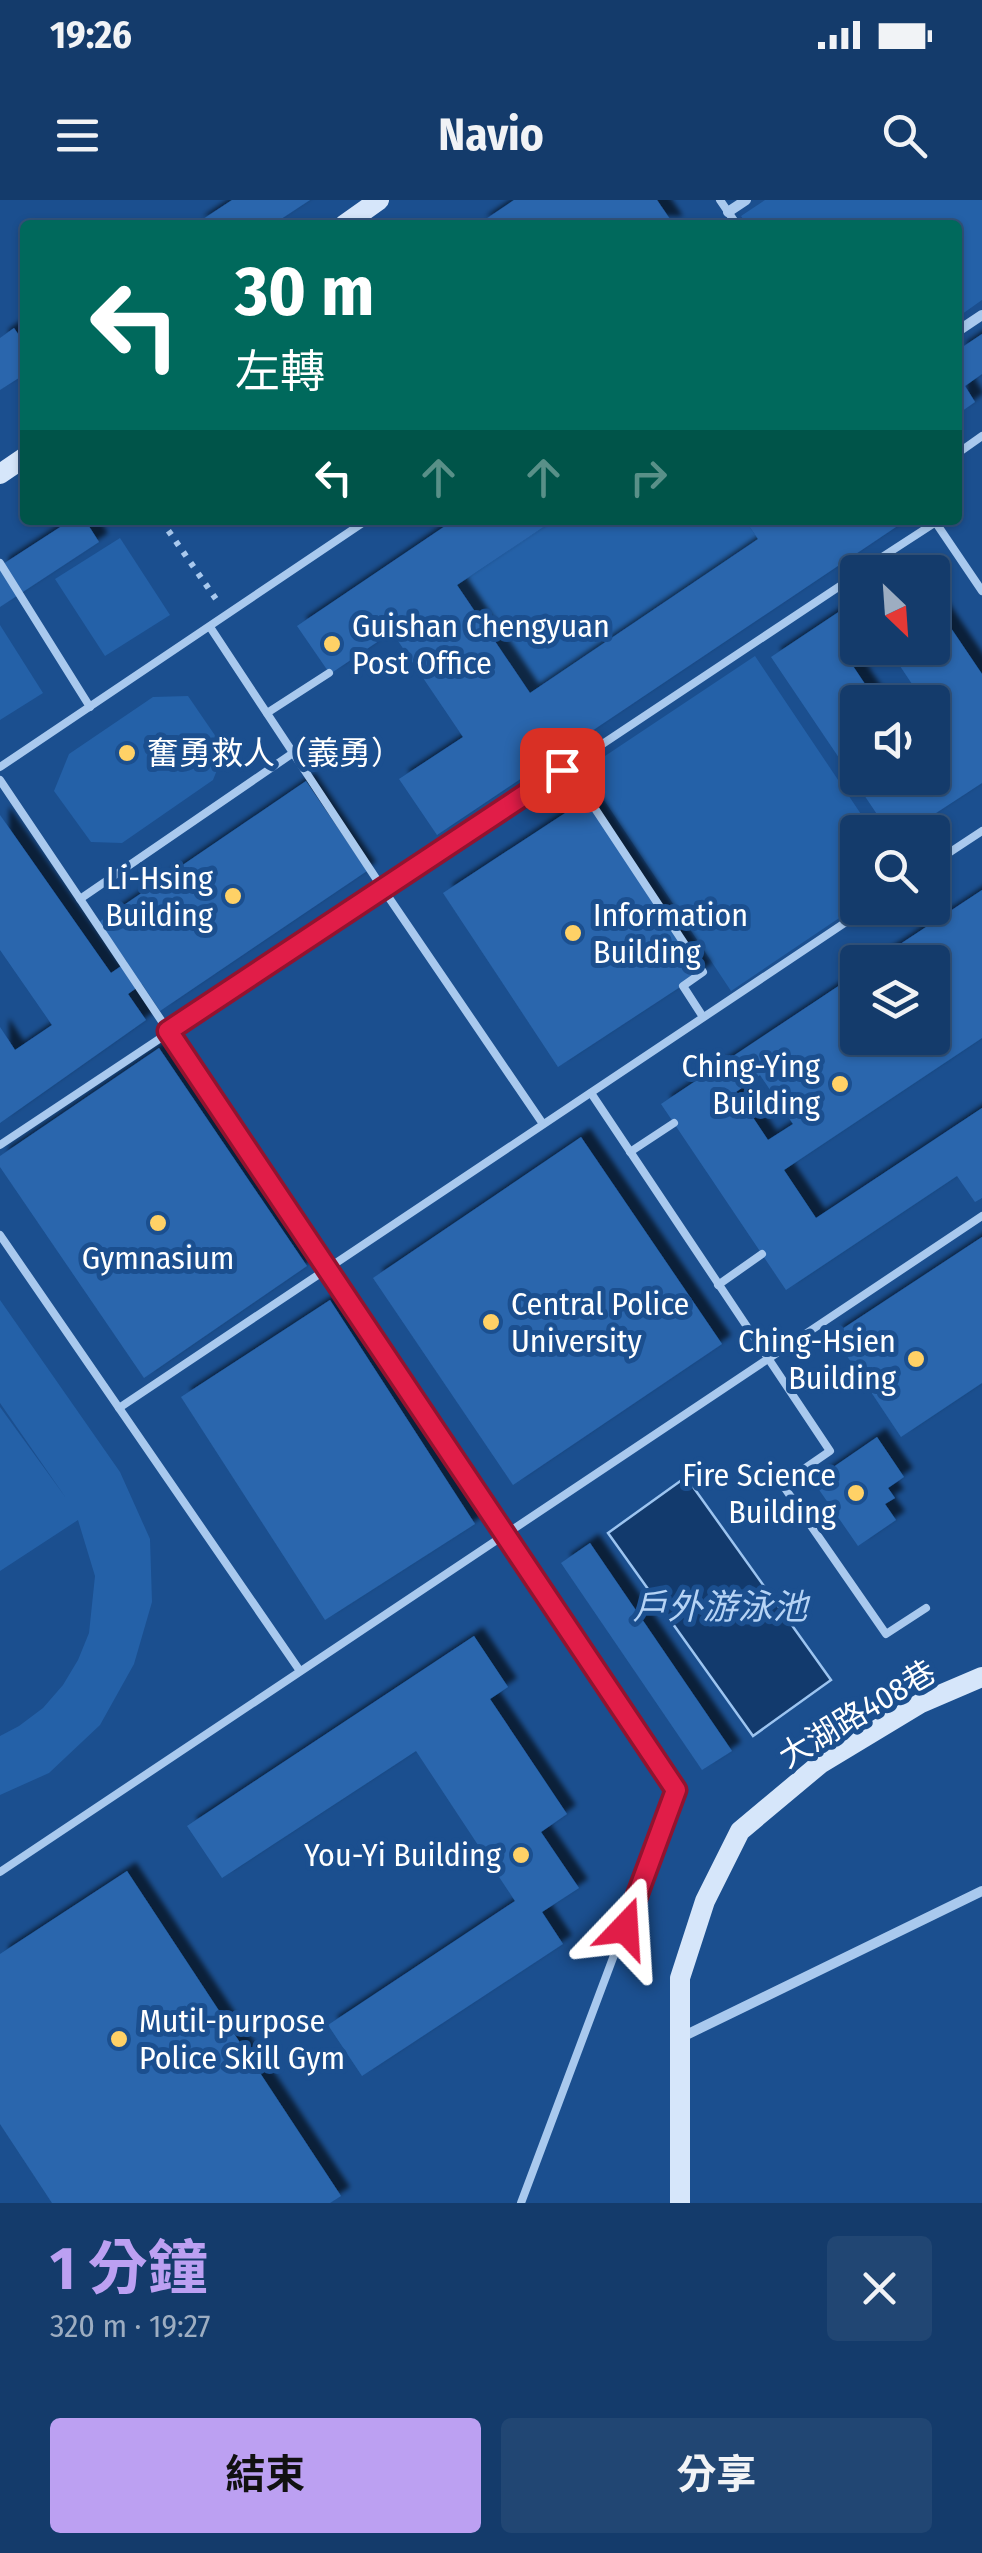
<!DOCTYPE html>
<html lang="zh-TW">
<head>
<meta charset="utf-8">
<style>
	body { margin:0; font-family:"Fira Sans Condensed","Noto Sans TC",sans-serif; background:#214673; color:#f1f3f6; height:100vh; display:flex; flex-direction:column; font-size:38px; white-space:nowrap }
	* { box-sizing:border-box; margin:0 }
	p { font-size:32px; color:#9dadc1 }
	.icon { flex:none; width:55px; height:55px; fill:none; stroke:currentColor; stroke-width:2; stroke-linecap:round; stroke-linejoin:round }
	.map { position:relative; height:2003px; overflow:hidden }
	.drawer { display:flex; flex-direction:column; background:#143b6b; flex:1 }
	.drawer>* { flex:none }
	.guide { position:absolute; left:20px; top:20px; width:942px; height:305px; border-radius:10px; box-shadow:0 2px 8px #0004,0 0 0 2px #33557e; background:#00695c; color:#fff; overflow:hidden }
	.needle { width:65px; rotate:155deg }
	.fabs { position:absolute; left:840px; top:355px; display:grid; gap:20px }
	.fabs a { display:grid; place-items:center; width:110px; height:110px; border-radius:10px; background:#143b6b; box-shadow:0 2px 8px #0004,0 0 0 2px #33557e; font-size:50px }
	.pin { position:absolute; display:grid; place-items:center; width:85px; height:85px; color:#fff; margin:-42px; border-radius:20px; box-shadow:0 5px 15px #0006 }
	.me { position:absolute; width:110px; margin:-55px; rotate:20deg; stroke-linejoin:round; filter:drop-shadow(0 0 8px #0008) }
	.turn { display:flex; align-items:center; gap:35px; height:210px; padding:0 50px; font-size:45px }
	.turn .icon { width:130px; height:130px; stroke-width:2.5 }
	.turn b { display:block; font-size:70px; line-height:85px }
	.lanes { display:flex; align-items:center; height:95px; padding:0 50px; background:#0003; justify-content:center; gap:50px; direction:ltr }
	.lanes .off { opacity:.35 }
	.round { display:grid; place-items:center; flex:none; width:105px; height:105px; border-radius:10px; background:#214673 }
	.headline { display:flex; align-items:center; justify-content:space-between; height:170px; padding:0 50px }
	h1 { font-size:60px; font-weight:700; line-height:75px; color:#bca0f2 }
	.action { display:flex; gap:20px; margin-top:auto; padding:20px 50px }
	.action a { flex:1; height:115px; border-radius:10px; background:#bca0f2; color:#111; font-size:40px; font-weight:700; line-height:115px; text-align:center }
	.action a+a { background:#214673; color:#f1f3f6 }
	.status { display:flex; justify-content:space-between; align-items:center; height:70px; padding:0 50px; background:#143b6b; direction:ltr }
	.status svg { height:28px; fill:currentColor }
	header { display:flex; justify-content:space-between; align-items:center; height:130px; padding:0 50px; background:#143b6b; font-size:45px; font-weight:700 }
	.map>svg:first-child { display:block }
	.green { fill:#2461a8 }
	.water { fill:#123a6d; stroke:#9cc4f0; stroke-width:2.5 }
	.building { fill:#2a66ad; fill-rule:evenodd; filter:url(#shadow) }
	.lines { fill:none; stroke-linecap:round; stroke-linejoin:round }
	.path { stroke:#a9c9ee; stroke-width:6; stroke-dasharray:5 8; stroke-linecap:butt }
	.lane { stroke:#a9c9ee; stroke-width:8 }
	.street { stroke:#a9c9ee; stroke-width:10 }
	.secondary { stroke:#d6e6fa; stroke-width:20 }
	.route-casing { stroke:#92132f; stroke-width:25 }
	.route { stroke:#e11d48; stroke-width:18 }
	.poi-dot { fill:#ffd166; stroke:#1b4f8f; stroke-width:4 }
	.labels { text-anchor:middle; stroke-width:10; stroke-linejoin:round; paint-order:stroke }
	.poi-label { font-size:32px; fill:#fff; stroke:#1b4f8f; text-anchor:start }
	.street-label { font-size:32px; fill:#fff; stroke:#1b4f8f }
	.water-label { font-size:35px; font-style:italic; fill:#b5d3f5; stroke:#1b4f8f }
</style>
</head>
<body>
<div class="status"><b>19:26</b><svg viewBox="0 0 49 12"><path d="M0 12V9h3v3zM5 12V6h3v6zM10 12V3h3v9zM15 12V0h3v12zM26 1h20v11H26zM47 4h2v5h-2z"/></svg></div>
<header><svg class="icon" aria-label="menu" viewBox="0 0 24 24"><path d="M4 6h16M4 12h16M4 18h16"/></svg>Navio<svg class="icon" aria-label="search" viewBox="0 0 24 24"><circle cx="10" cy="10" r="6"/><path d="M15 15l6 6"/></svg></header>
<div class="map">
<svg width="982" height="2003" viewBox="0 0 982 2003">
	<defs>
		<filter id="shadow"><feDropShadow dx="9" dy="-9" stdDeviation="2.5" flood-color="#0009"/></filter>
	</defs>
	<rect width="100%" height="100%" fill="#1b4f8f"/>
	<g class="green">
		<polygon points="765,0 982,0 982,100 958,117 958,25 747,25 741,16"/>
		<polygon points="554,320 745,320 758,339 530,493 457,385"/>
		<polygon points="120,338 170,415 105,456 55,379"/>
		<polygon points="0,425 43,493 0,520"/>
		<polygon points="755,456 873,632 858,632 857,706 731,791 584,570"/>
		<polygon points="188,496 225,550 213,580 122,643 91,642 54,591 69,554 153,497"/>
		<polygon points="0,1100 120,1272 150,1339 152,1402 134,1464 100,1525 49,1573 0,1595 0,1536 19,1526 43,1508 63,1485 78,1460 89,1433 95,1376 78,1320 0,1371 0,1207 66,1298 0,1203"/>
	</g>
	<polygon class="water" points="686,1277 831,1480 753,1536 608,1333"/>
	<g class="building">
		<polygon points="232,0 310,0 272,25 194,25"/>
		<polygon points="514,0 657,0 674,25 477,25"/>
		<polygon points="14,128 25,144 25,174 0,190 0,138"/>
		<polygon points="982,134 982,174 965,186 975,202 958,214 958,150"/>
		<polygon points="71,320 85,320 99,342 0,407 0,366"/>
		<polygon points="454,320 554,320 457,385 530,493 758,339 745,320 896,320 899,325 437,635 399,579 463,537 392,432 330,474 297,426"/>
		<polygon points="858,399 858,448 869,448 849,460 877,502 858,502 858,578 932,578 932,551 949,540 932,515 932,502 924,502 888,448 932,448 932,400 982,474 982,583 907,632 889,632 771,457"/>
		<polygon points="306,581 367,671 160,811 142,784 128,794 146,820 0,923 0,827 15,850 52,825 0,750 0,615 111,773 127,762 99,722"/>
		<polygon points="588,598 703,772 558,867 443,693"/>
		<path d="M982,690V838L784,970L816,1018L982,908V998L975,1002L957,976L786,1090L661,904L858,773V838H877L889,855L914,838H932V825L939,821L932,812V762H873ZM760,875L793,924L768,940L736,892Z"/>
		<polygon points="159,848 307,1066 144,1178 0,967 0,956"/>
		<polygon points="581,937 722,1144 513,1285 373,1078"/>
		<polygon points="982,1037 982,1183 901,1237 833,1135"/>
		<polygon points="330,1100 475,1324 325,1420 181,1197"/>
		<polygon points="877,1237 904,1277 888,1288 895,1298 885,1304 896,1320 858,1346 813,1281"/>
		<polygon points="590,1343 732,1551 702,1570 561,1363"/>
		<polygon points="474,1436 508,1487 490,1499 567,1614 541,1632 579,1688 542,1712 563,1744 362,1876 328,1825 515,1701 416,1551 222,1678 187,1626"/>
		<polygon points="127,1671 341,1996 330,2003 52,2003 0,1924 0,1754"/>
	</g>
	<g class="lines">
		<polyline class="path" points="161,320 218,402"/>
		<g class="lane">
			<polyline points="720,0 737,25"/>
			<polyline points="958,253 982,236"/>
			<polyline points="934,320 982,391"/>
			<polyline points="0,363 90,507"/>
			<polyline points="859,372 936,322"/>
			<polyline points="210,427 383,689 543,924"/>
			<polyline points="267,513 329,473"/>
			<polyline points="0,567 367,320"/>
			<polyline points="561,571 582,602 588,598 703,772 683,786 703,817"/>
			<polyline points="0,580 80,699 293,553"/>
			<polyline points="932,664 982,631"/>
			<polyline points="80,699 676,1590 521,2003"/>
			<polyline points="591,893 830,1251 782,1284 886,1434 926,1408"/>
			<polyline points="0,945 858,374"/>
			<polyline points="630,952 674,923"/>
			<polyline points="0,1035 300,1471"/>
			<polyline points="718,1085 762,1054"/>
			<polyline points="119,1208 867,708"/>
			<polyline points="0,1672 982,1016"/>
		</g>
		<g class="street">
			<polyline points="728,12 746,0"/>
			<polyline points="958,131 982,115"/>
			<polyline points="682,1837 982,1691"/>
		</g>
		<g class="secondary">
			<polyline points="344,25 379,0"/>
			<polyline points="0,274 25,257"/>
			<polyline points="680,2003 680,1778 705,1701 740,1631 820,1564 921,1503 982,1477"/>
		</g>
	</g>
	<g class="lines">
		<defs>
			<polyline id="route" points="562,570 168,831 676,1590 625,1728"/>
		</defs>
		<use href="#route" class="route-casing"/>
		<use href="#route" class="route"/>
	</g>
	<g class="poi-dot">
		<circle cx="332" cy="444" r="10"/>
		<circle cx="127" cy="553" r="10"/>
		<circle cx="233" cy="696" r="10"/>
		<circle cx="573" cy="733" r="10"/>
		<circle cx="840" cy="884" r="10"/>
		<circle cx="158" cy="1023" r="10"/>
		<circle cx="491" cy="1122" r="10"/>
		<circle cx="916" cy="1159" r="10"/>
		<circle cx="856" cy="1293" r="10"/>
		<circle cx="521" cy="1655" r="10"/>
		<circle cx="119" cy="1839" r="10"/>
	</g>
	<g class="labels">
		<g class="poi-label">
			<text x="352" y="437">Guishan Chengyuan<tspan x="352" dy="37">Post Office</tspan></text>
			<text x="147" y="564">奮勇救人（義勇）</text>
			<text x="213" y="689" text-anchor="end">Li-Hsing<tspan x="213" dy="37">Building</tspan></text>
			<text x="593" y="726">Information<tspan x="593" dy="37">Building</tspan></text>
			<text x="820" y="877" text-anchor="end">Ching-Ying<tspan x="820" dy="37">Building</tspan></text>
			<text x="158" y="1069" text-anchor="middle">Gymnasium</text>
			<text x="511" y="1115">Central Police<tspan x="511" dy="37">University</tspan></text>
			<text x="896" y="1152" text-anchor="end">Ching-Hsien<tspan x="896" dy="37">Building</tspan></text>
			<text x="836" y="1286" text-anchor="end">Fire Science<tspan x="836" dy="37">Building</tspan></text>
			<text x="501" y="1666" text-anchor="end">You-Yi Building</text>
			<text x="139" y="1832">Mutil-purpose<tspan x="139" dy="37">Police Skill Gym</tspan></text>
		</g>
		<g class="street-label">
			<text transform="translate(857 1514) rotate(-31)" y="11">大湖路408巷</text>
		</g>
		<g class="water-label">
			<text x="720" y="1419">戶外游泳池</text>
		</g>
	</g>
</svg>
<div class="fabs">
<a><svg class="needle" viewBox="-14 -14 28 28"><path d="M0-13l5 13h-10z" fill="#e53935"/><path d="M0 13l5-13h-10z" fill="#9dadc1"/></svg></a>
<a><svg class="icon" aria-label="sound" viewBox="0 0 24 24"><path d="M4 9h4l5-4v14l-5-4H4zM17 9q2 3 0 6"/></svg></a>
<a><svg class="icon" aria-label="search" viewBox="0 0 24 24"><circle cx="10" cy="10" r="6"/><path d="M15 15l6 6"/></svg></a>
<a><svg class="icon" aria-label="layers" viewBox="0 0 24 24"><path d="M12 4l9 5-9 5-9-5zM3 14l9 5 9-5"/></svg></a>
</div>
<div class="pin" style="left:562px;top:570px;background:#d93025"><svg class="icon" aria-label="arrive" viewBox="0 0 24 24"><path d="M6 21V4h12l-3 4 3 4H6"/></svg></div>
<svg class="me" style="left:625px;top:1728px" viewBox="-20 -20 40 40"><path d="M0-17L14 15 0 8-14 15z" fill="#e11d48" stroke="#fff" stroke-width="4"/></svg>
<div class="guide">
<div class="turn"><svg class="icon" aria-label="left" viewBox="0 0 24 24"><path d="M17 20v-9H6M10 6l-5 5 5 5"/></svg><div><b>30 m</b>左轉</div></div>
<div class="lanes"><svg class="icon" aria-label="left" viewBox="0 0 24 24"><path d="M17 20v-9H6M10 6l-5 5 5 5"/></svg><svg class="icon off" aria-label="ahead" viewBox="0 0 24 24"><path d="M12 20V5M6 11l6-6 6 6"/></svg><svg class="icon off" aria-label="ahead" viewBox="0 0 24 24"><path d="M12 20V5M6 11l6-6 6 6"/></svg><svg class="icon off" aria-label="right" viewBox="0 0 24 24"><path d="M7 20v-9h11M14 6l5 5-5 5"/></svg></div>
</div>
</div>
<section class="drawer">
<div class="headline"><div><h1>1 分鐘</h1><p>320 m · 19:27</p></div><a class="round"><svg class="icon" aria-label="close" viewBox="0 0 24 24"><path d="M6 6l12 12M18 6L6 18"/></svg></a></div>
<div class="action"><a>結束</a><a>分享</a></div>
</section>
</body>
</html>
